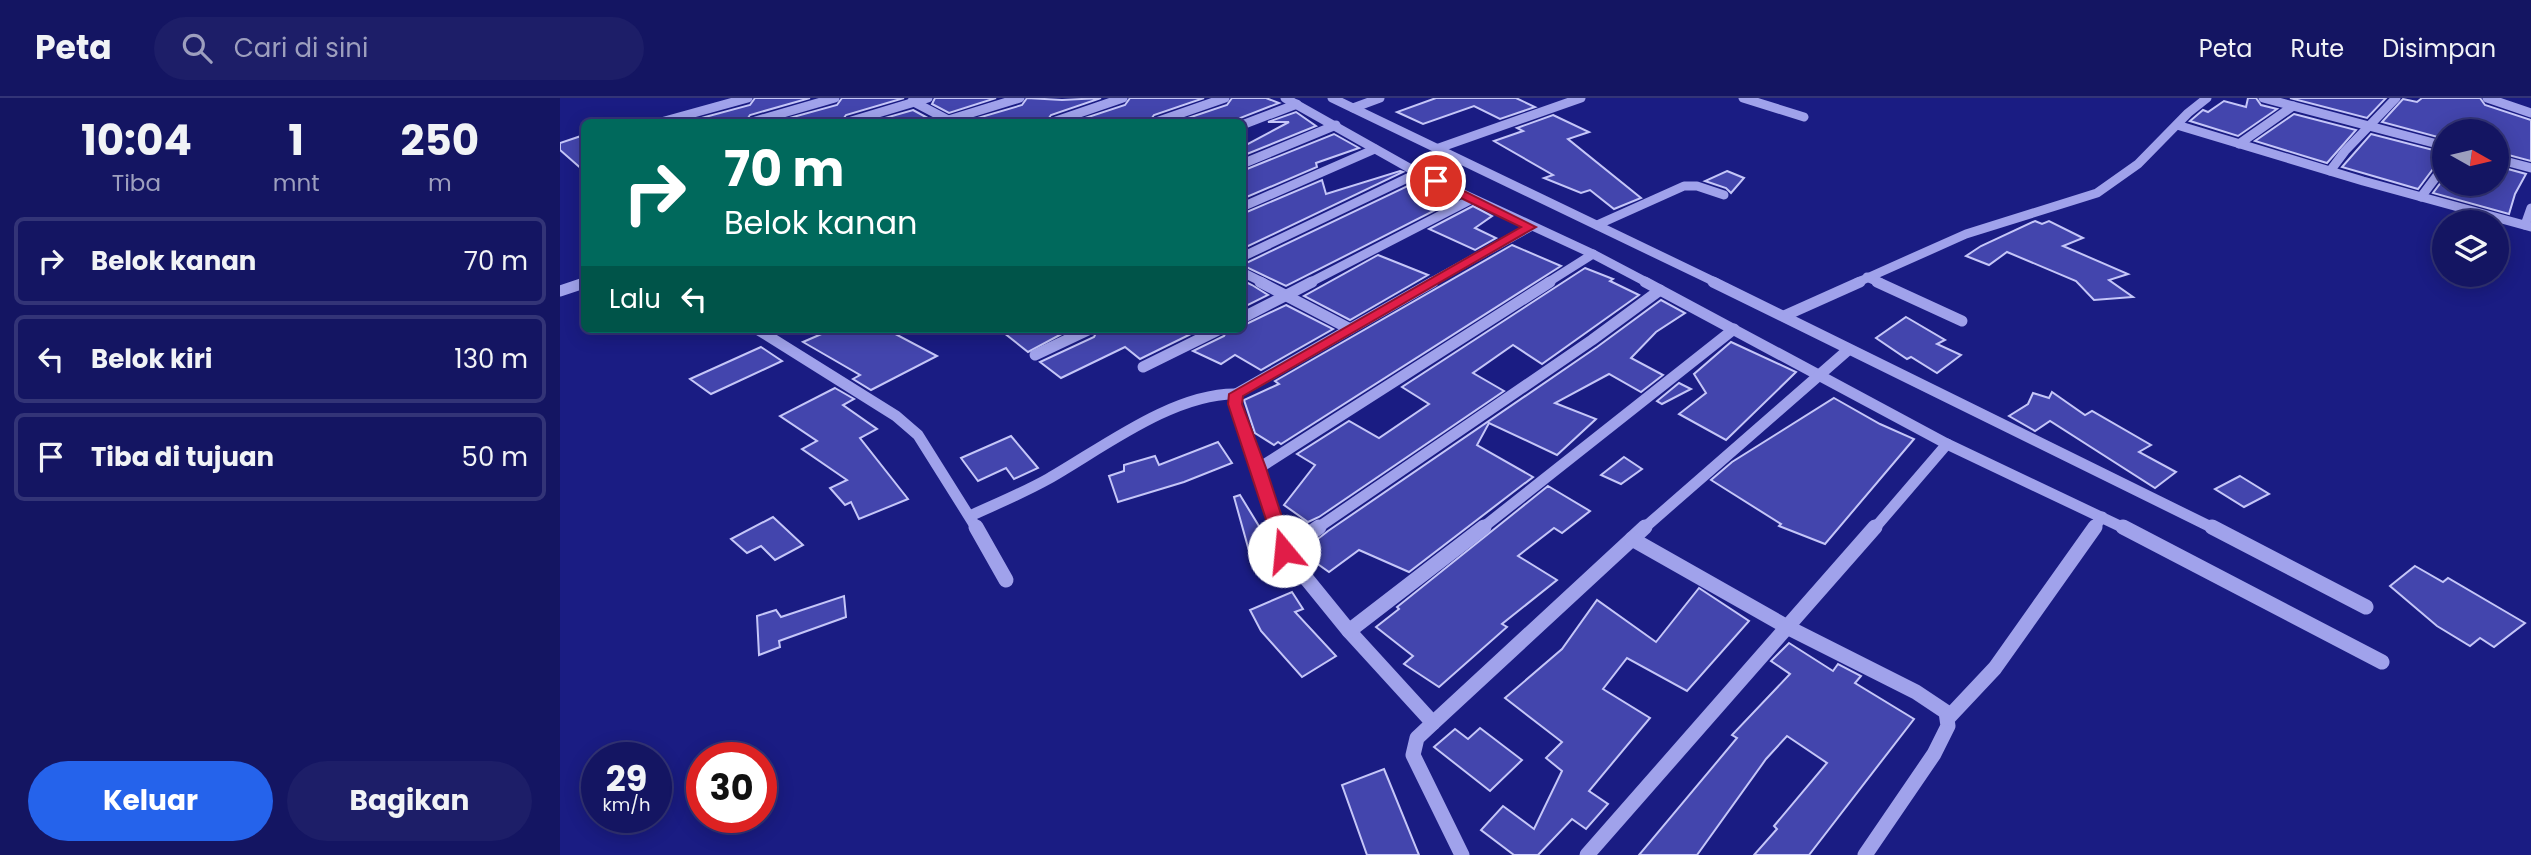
<!DOCTYPE html>
<html lang="id">
<head>
<meta charset="utf-8">
<style>
	body { margin:0; font-family:Poppins,sans-serif; background:#1d1e68; color:#f1f3f6; height:100vh; display:flex; flex-direction:column; font-size:26px; white-space:nowrap }
	* { box-sizing:border-box; margin:0 }
	p { font-size:23px; color:#9d9fbe }
	.icon { flex:none; width:38px; height:38px; fill:none; stroke:currentColor; stroke-width:2; stroke-linecap:round; stroke-linejoin:round }
	.map { position:relative; flex:1; overflow:hidden }
	.drawer { display:flex; flex-direction:column; background:#141562; width:560px }
	.drawer>* { flex:none }
	.banner { position:absolute; left:21px; top:21px; width:665px; height:214px; border-radius:10px; box-shadow:0 4px 18px #0003,0 0 0 2px #333477; background:#00695c; color:#fff; overflow:hidden }
	.needle { width:46px; rotate:98deg }
	.controls { position:absolute; left:1872px; top:21px; display:grid; gap:14px }
	.controls a { display:grid; place-items:center; width:77px; height:77px; border-radius:50%; background:#141562; box-shadow:0 4px 18px #0003,0 0 0 2px #333477; font-size:35px }
	.speed { position:absolute; left:21px; top:644px; display:flex; gap:14px; font-size:35px; font-weight:700; text-align:center }
	.speed>* { display:grid; place-content:center; width:91px; height:91px; border-radius:50%; background:#141562; box-shadow:0 4px 18px #0003,0 0 0 2px #333477; line-height:1 }
	.speed small { font-size:18px; font-weight:400 }
	.speed .limit { border:10px solid #d22; background:#fff; color:#111 }
	.pin { position:absolute; display:grid; place-items:center; width:60px; height:60px; color:#fff; margin:-30px; border:4px solid #fff; border-radius:50%; box-shadow:0 2px 7px #0007 }
	.me { position:absolute; width:77px; margin:-38px; rotate:343deg; stroke-linejoin:round; filter:drop-shadow(0 0 5px #0008) }
	.turn { display:flex; align-items:center; gap:24px; height:147px; padding:0 28px; font-size:32px }
	.turn .icon { width:91px; height:91px; stroke-width:2.5 }
	.turn b { display:block; font-size:49px; line-height:60px }
	.then { display:flex; align-items:center; height:66px; padding:0 28px; background:#0003; gap:14px; font-size:26px }
	.eta { display:flex; justify-content:space-evenly; align-items:center; height:119px; text-align:center }
	.eta b { font-size:42px; font-weight:700; line-height:49px }
	.action { display:flex; gap:14px; margin-top:auto; padding:14px 28px }
	.action a { flex:1; height:80px; border-radius:42px; background:#2563eb; color:#fff; font-size:28px; font-weight:700; line-height:80px; text-align:center }
	.action a+a { background:#1d1e68; color:#f1f3f6 }
	ul { padding:0; list-style:none }
	li { display:flex; align-items:center; gap:21px; height:88px; margin:0 14px 10px; padding:0 14px; border:4px solid #333477; border-radius:10px }
	li div { flex:1 }
	li b { display:block; font-size:26px }
	li em { font-style:normal }
	header { display:flex; align-items:center; gap:42px; box-sizing:border-box; height:98px; padding:0 35px; background:#141562; border-bottom:2px solid #333477 }
	header strong { font-size:33px }
	nav { display:flex; gap:38px; margin-inline-start:auto; font-size:24px }
	.search { width:490px; height:63px; background:#1d1e68; display:flex; align-items:center; gap:18px; box-sizing:border-box; padding:0 24px; border-radius:38px; color:#9d9fbe; font-size:26px }
	main { display:flex; flex:1; min-height:0 }
	.map>svg:first-child { display:block }
	.building { fill:#4345ad; stroke:#c5c6f8; stroke-width:2 }
	.lines { fill:none; stroke-linecap:round; stroke-linejoin:round }
	.minor-far2 { stroke:#a0a2eb; stroke-width:9 }
	.minor-far1 { stroke:#a0a2eb; stroke-width:11 }
	.minor { stroke:#a0a2eb; stroke-width:15 }
	.route { fill:#e11d48; stroke:#92132f; stroke-width:2 }
</style>
</head>
<body>
<header>
<strong>Peta</strong>
<div class="search"><svg class="icon" aria-label="search" viewBox="0 0 24 24"><circle cx="10" cy="10" r="6"/><path d="M15 15l6 6"/></svg>Cari di sini</div>
<nav><a>Peta</a><a>Rute</a><a>Disimpan</a></nav>
</header>
<main>
<section class="drawer">
<div class="eta">
<div><b>10:04</b><p>Tiba</p></div>
<div><b>1</b><p>mnt</p></div>
<div><b>250</b><p>m</p></div>
</div>
<ul>
<li><svg class="icon" aria-label="right" viewBox="0 0 24 24"><path d="M7 20v-9h11M14 6l5 5-5 5"/></svg><div><b>Belok kanan</b></div><em>70 m</em></li>
<li><svg class="icon" aria-label="left" viewBox="0 0 24 24"><path d="M17 20v-9H6M10 6l-5 5 5 5"/></svg><div><b>Belok kiri</b></div><em>130 m</em></li>
<li><svg class="icon" aria-label="arrive" viewBox="0 0 24 24"><path d="M6 21V4h12l-3 4 3 4H6"/></svg><div><b>Tiba di tujuan</b></div><em>50 m</em></li>
</ul>
<div class="action"><a>Keluar</a><a>Bagikan</a></div>
</section>
<div class="map">
<svg width="1971" height="757" viewBox="0 0 1971 757">
	<rect width="100%" height="100%" fill="#1a1c83"/>
	<g class="building">
		<polygon points="195,0 250,0 190,17 185,24 134,22 190,7"/>
		<polygon points="282,0 344,0 286,17 281,24 215,24 277,7"/>
		<polygon points="375,0 436,0 389,15 372,6"/>
		<polygon points="467,0 502,2 541,0 491,17 486,24 404,24 462,7"/>
		<polygon points="570,0 644,0 594,17 589,24 513,24 565,7"/>
		<polygon points="672,0 706,0 719,5 680,20 676,24 616,24 667,7"/>
		<polygon points="876,0 956,0 975,9 940,21 914,8 863,26 837,14"/>
		<polygon points="1688,0 1696,0 1701,7 1717,11 1678,38 1630,23 1643,12 1648,14 1664,3 1686,9"/>
		<polygon points="1730,0 1826,0 1807,20"/>
		<polygon points="1862,0 1920,0 1925,7 1971,22 1971,63 1937,54 1937,33 1885,33 1885,41 1822,24 1843,1 1857,4"/>
		<polygon points="353,12 375,24 311,24"/>
		<polygon points="736,14 756,28 682,58 682,49 729,24 708,24"/>
		<polygon points="1734,16 1796,32 1767,65 1695,43"/>
		<polygon points="993,17 1029,34 1008,41 1081,100 1054,111 1030,92 1021,95 984,80 993,77 934,43 963,33 957,30"/>
		<polygon points="774,36 799,50 756,65 757,69 682,101 682,73"/>
		<polygon points="1811,36 1885,55 1885,60 1879,63 1858,91 1782,69"/>
		<polygon points="24,37 24,73 0,52 0,45"/>
		<polygon points="1937,68 1966,76 1955,96 1949,116 1873,95 1885,79 1885,86 1937,88"/>
		<polygon points="840,73 843,74 682,151 682,116 762,82 766,96"/>
		<polygon points="1167,73 1184,80 1171,95 1166,90 1145,83"/>
		<polygon points="858,83 897,101 726,188 682,167"/>
		<polygon points="913,108 932,118 915,130 936,140 915,152 869,131"/>
		<polygon points="1475,123 1482,126 1489,123 1523,140 1503,148 1568,176 1549,182 1573,199 1534,202 1516,183 1447,154 1429,167 1406,158 1421,148"/>
		<polygon points="952,147 1001,168 721,346 718,344 714,347 695,335 684,302 719,286 715,283"/>
		<polygon points="818,157 868,177 790,222 744,198"/>
		<polygon points="1025,170 1053,181 1050,183 1079,197 982,266 953,247 913,275 944,293 759,419 748,424 724,407 755,367 737,356 789,323 819,340 869,306 842,289"/>
		<polygon points="682,182 692,187 708,197 682,210"/>
		<polygon points="1101,202 1125,215 1096,234 1071,260 1103,277 1081,294 1049,276 995,305 1036,321 997,357 929,325 917,347 973,379 849,474 799,452 769,474 745,457 745,451 768,433 1037,249"/>
		<polygon points="726,207 773,231 701,272 675,257 661,266 633,253 664,238 668,231 682,231 682,228"/>
		<polygon points="1346,219 1385,242 1377,246 1401,257 1377,275 1351,259 1347,261 1316,240"/>
		<polygon points="273,231 326,231 377,258 311,292 293,281 300,277 243,244"/>
		<polygon points="439,231 511,231 468,254"/>
		<polygon points="538,231 641,231 580,261 565,249 501,280 480,264 534,239"/>
		<polygon points="1171,244 1236,274 1166,342 1119,316 1146,295 1134,276"/>
		<polygon points="201,249 222,263 151,296 130,281"/>
		<polygon points="1119,285 1131,291 1102,306 1097,303"/>
		<polygon points="275,290 294,301 283,307 317,331 300,340 348,401 299,421 291,404 285,407 270,390 287,382 242,351 257,343 220,318"/>
		<polygon points="1492,294 1525,317 1532,313 1591,347 1579,354 1616,374 1595,390 1490,323 1475,333 1449,318 1468,306 1473,295 1489,300"/>
		<polygon points="1274,300 1320,326 1354,341 1265,446 1219,428 1221,426 1151,382 1172,364"/>
		<polygon points="451,338 478,370 454,381 446,370 418,383 401,360"/>
		<polygon points="658,344 672,365 624,384 558,404 549,378 564,373 564,367 595,358 599,367"/>
		<polygon points="1064,359 1082,371 1061,386 1041,377"/>
		<polygon points="1680,378 1709,396 1684,409 1655,391"/>
		<polygon points="988,388 1030,413 1002,435 994,430 958,458 997,482 942,526 947,529 879,589 844,566 853,558 816,529 839,511 837,509"/>
		<polygon points="680,397 705,438 710,455 691,460 674,399"/>
		<polygon points="213,419 243,447 215,462 201,448 187,455 171,441"/>
		<polygon points="1855,468 1883,484 1888,480 1965,525 1934,549 1920,540 1910,548 1877,528 1830,488"/>
		<polygon points="1139,490 1189,523 1127,593 1067,560 1043,591 1090,620 1029,693 1048,706 1026,731 1012,721 978,757 954,757 921,732 943,708 974,731 1002,673 986,660 1002,644 945,600 1002,551 1037,502 1096,544"/>
		<polygon points="732,494 743,511 735,514 776,558 742,579 701,533 690,512"/>
		<polygon points="284,498 286,519 219,543 220,549 199,557 197,518 216,512 221,519"/>
		<polygon points="1229,545 1273,573 1278,566 1301,578 1295,585 1354,621 1249,757 1194,757 1217,731 1214,728 1267,665 1227,638 1206,661 1137,757 1079,757 1177,640 1172,637 1230,576 1211,563"/>
		<polygon points="920,630 962,662 930,693 874,649 895,631 908,641"/>
		<polygon points="824,671 859,757 807,757 782,687"/>
	</g>
	<g class="lines">
		<g class="minor-far2">
			<polyline points="725,0 858,75 1033,156 1088,185"/>
			<polyline points="772,0 1157,185"/>
			<polyline points="1183,0 1244,19"/>
			<polyline points="1703,0 1885,48"/>
			<polyline points="1927,0 1971,15"/>
			<polyline points="352,3 392,24"/>
			<polyline points="793,10 820,0"/>
			<polyline points="101,24 188,0"/>
			<polyline points="192,24 275,0"/>
			<polyline points="288,24 368,0"/>
			<polyline points="382,24 460,0"/>
			<polyline points="493,24 563,0"/>
			<polyline points="596,24 665,0"/>
			<polyline points="682,27 737,6"/>
			<polyline points="1617,27 1803,83 1971,129"/>
			<polyline points="1679,46 1733,8"/>
			<polyline points="876,51 1021,0"/>
			<polyline points="1937,61 1971,70"/>
			<polyline points="682,66 776,27"/>
			<polyline points="1770,73 1785,53 1836,0"/>
			<polyline points="1861,99 1885,67"/>
			<polyline points="682,109 815,51"/>
			<polyline points="1037,127 1124,88 1137,88 1164,97"/>
			<polyline points="1965,127 1971,110"/>
			<polyline points="682,159 858,75"/>
			<polyline points="682,174 704,185"/>
			<polyline points="1307,179 1321,185"/>
			<polyline points="749,185 912,101"/>
			<polyline points="870,185 970,129"/>
			<polyline points="987,185 1033,156"/>
			<polyline points="1296,185 1406,136 1537,95 1578,66 1628,15 1647,0"/>
		</g>
		<g class="minor-far1">
			<polyline points="700,184 790,231 676,296 675,306 699,370 717,431"/>
			<polyline points="1085,184 1387,346 1566,431"/>
			<polyline points="1153,184 1655,431"/>
			<polyline points="1317,184 1402,223"/>
			<polyline points="0,193 24,185"/>
			<polyline points="1224,218 1300,184"/>
			<polyline points="682,220 752,184"/>
			<polyline points="197,231 336,318 358,337 417,431"/>
			<polyline points="790,231 873,184"/>
			<polyline points="475,257 530,231"/>
			<polyline points="583,269 660,231"/>
			<polyline points="699,370 990,184"/>
			<path d="M410,418C436,406 463,395 488,381C541,351 613,295 676,296"/>
			<polyline points="756,431 1032,242 1100,192"/>
			<polyline points="921,431 1174,231"/>
			<polyline points="1083,431 1288,252"/>
			<polyline points="1314,431 1387,346"/>
			<polyline points="1533,431 1542,419"/>
		</g>
		<g class="minor">
			<polyline points="416,429 446,482"/>
			<polyline points="717,429 724,453 789,533 873,625 1085,429"/>
			<polyline points="1563,429 1822,564"/>
			<polyline points="1652,429 1806,509"/>
			<polyline points="1072,441 1229,530 1356,594 1386,614 1388,628 1374,656 1305,757"/>
			<polyline points="724,453 759,429"/>
			<polyline points="789,533 924,429"/>
			<polyline points="1388,620 1435,570 1535,429"/>
			<polyline points="873,625 857,640 853,657 902,757"/>
			<polyline points="1027,757 1315,429"/>
		</g>
	</g>
	<polygon class="route" points="872,81 880,81 976,129 683,298 682,306 706,370 733,453 730,458 718,458 668,306 669,296 961,129 872,86"/>
</svg>
<div class="controls">
<a><svg class="needle" viewBox="-14 -14 28 28"><path d="M0-13l5 13h-10z" fill="#e53935"/><path d="M0 13l5-13h-10z" fill="#9d9fbe"/></svg></a>
<a><svg class="icon" aria-label="layers" viewBox="0 0 24 24"><path d="M12 4l9 5-9 5-9-5zM3 14l9 5 9-5"/></svg></a>
</div>
<div class="speed"><div>29<small>km/h</small></div><div class="limit">30</div></div>
<div class="pin" style="left:876px;top:83px;background:#d93025"><svg class="icon" aria-label="arrive" viewBox="0 0 24 24"><path d="M6 21V4h12l-3 4 3 4H6"/></svg></div>
<svg class="me" style="left:724px;top:453px" viewBox="-20 -20 40 40"><circle r="19" fill="#fff"/><path d="M0-13L10 11 0 6-10 11z" fill="#e11d48"/></svg>
<div class="banner">
<div class="turn"><svg class="icon" aria-label="right" viewBox="0 0 24 24"><path d="M7 20v-9h11M14 6l5 5-5 5"/></svg><div><b>70 m</b>Belok kanan</div></div>
<div class="then">Lalu<svg class="icon" aria-label="left" viewBox="0 0 24 24"><path d="M17 20v-9H6M10 6l-5 5 5 5"/></svg></div>
</div>
</div>
</main>
</body>
</html>
